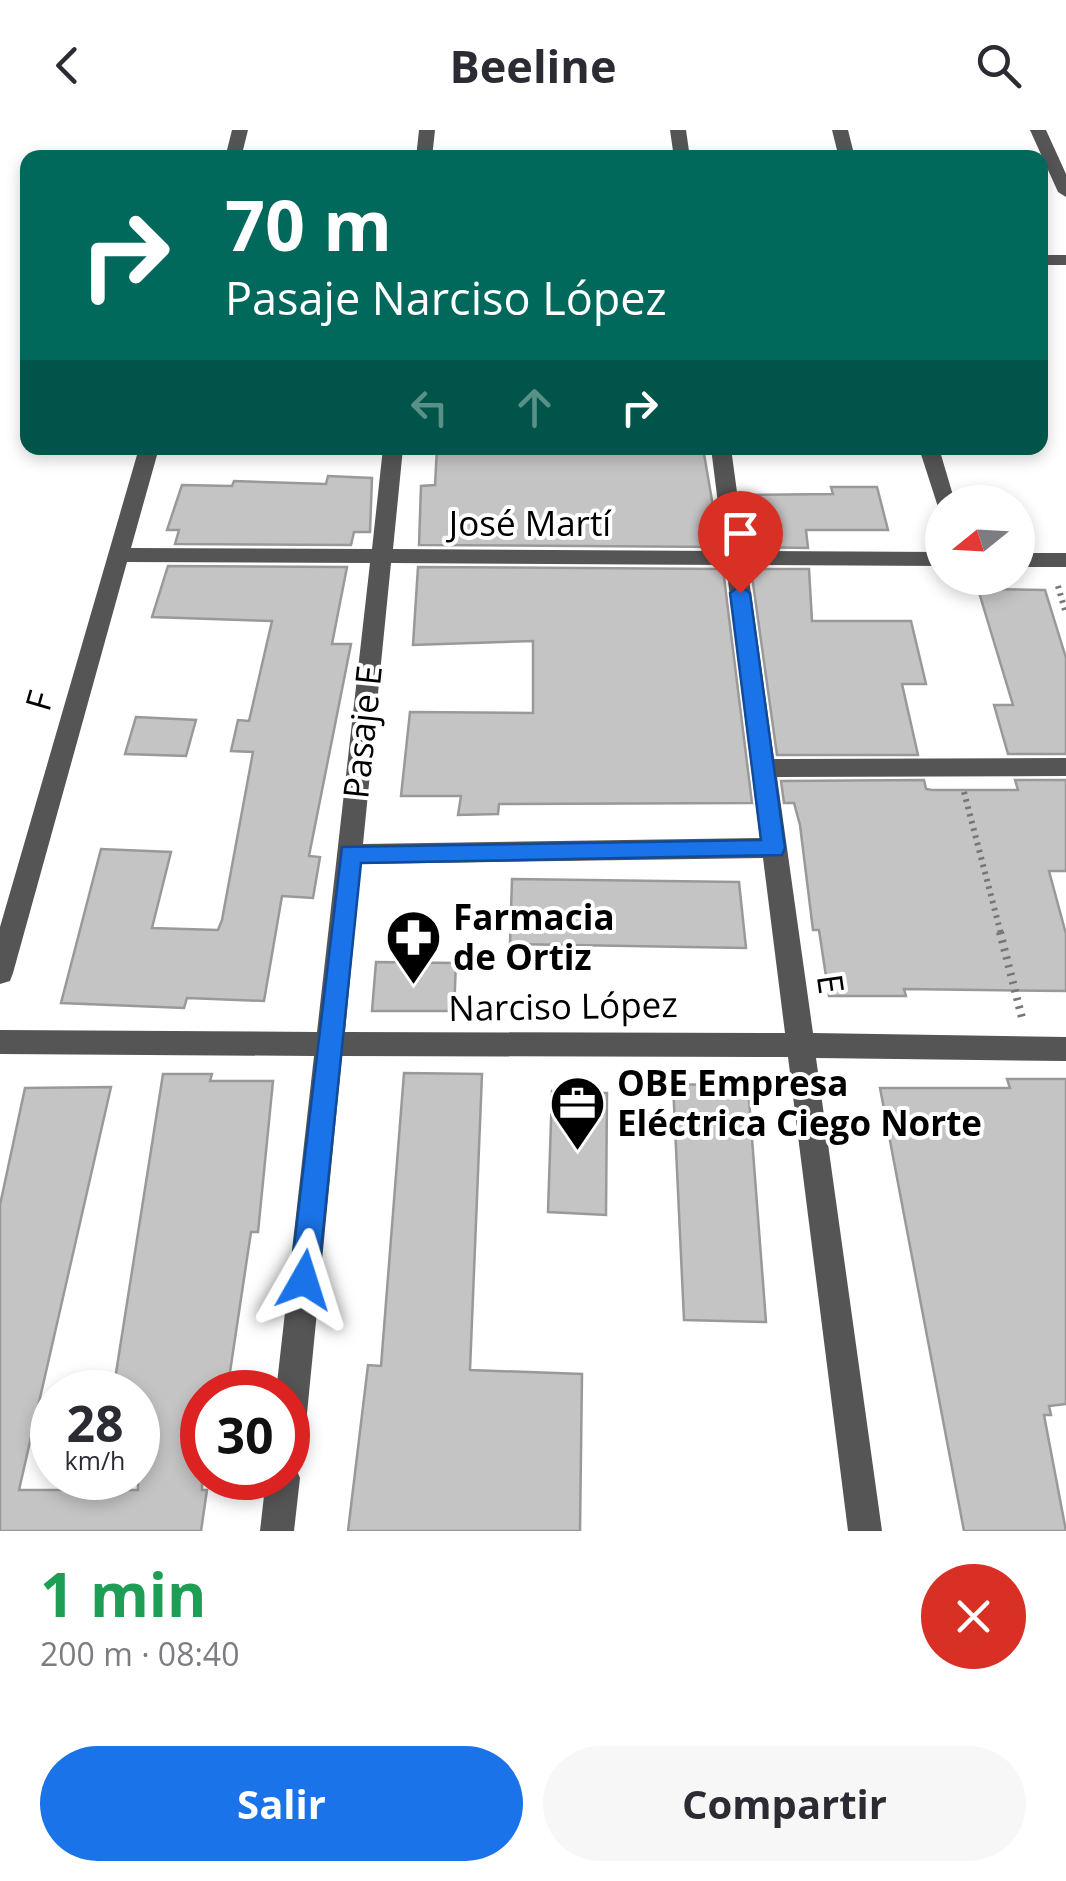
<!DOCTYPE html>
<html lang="es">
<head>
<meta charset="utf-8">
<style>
	body { margin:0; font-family:"Open Sans",sans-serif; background:#f7f7f7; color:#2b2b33; height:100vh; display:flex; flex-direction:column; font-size:38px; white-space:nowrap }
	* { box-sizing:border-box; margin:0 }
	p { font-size:32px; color:#7c7c81 }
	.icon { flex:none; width:55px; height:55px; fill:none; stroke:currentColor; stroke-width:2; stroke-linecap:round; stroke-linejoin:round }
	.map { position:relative; height:1401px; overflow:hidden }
	.drawer { display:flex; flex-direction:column; background:#fff; flex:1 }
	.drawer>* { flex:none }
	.banner { position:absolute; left:20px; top:20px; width:1028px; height:305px; border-radius:20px; box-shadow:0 5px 15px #0003; background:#00695c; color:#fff; overflow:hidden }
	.needle { width:65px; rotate:252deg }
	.controls { position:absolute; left:925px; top:355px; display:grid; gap:20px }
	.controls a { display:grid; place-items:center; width:110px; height:110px; border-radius:50%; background:#fff; box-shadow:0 5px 15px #0003; font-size:50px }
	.speed { position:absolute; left:30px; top:1240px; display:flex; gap:20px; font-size:50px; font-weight:700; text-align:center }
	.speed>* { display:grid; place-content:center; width:130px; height:130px; border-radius:50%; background:#fff; box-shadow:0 5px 15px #0003; line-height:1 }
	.speed small { font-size:25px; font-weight:400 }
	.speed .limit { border:15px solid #d22; background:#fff; color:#111 }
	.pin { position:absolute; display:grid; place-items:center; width:85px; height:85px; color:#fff; margin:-102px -42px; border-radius:50% 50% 50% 0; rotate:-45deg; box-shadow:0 0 10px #0007 }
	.pin .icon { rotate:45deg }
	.me { position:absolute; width:110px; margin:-55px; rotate:6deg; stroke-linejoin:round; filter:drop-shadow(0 0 8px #0008) }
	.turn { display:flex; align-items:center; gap:35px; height:210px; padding:0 40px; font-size:45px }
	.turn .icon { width:130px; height:130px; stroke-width:2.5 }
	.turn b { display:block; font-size:70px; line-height:85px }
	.lanes { display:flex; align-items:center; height:95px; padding:0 40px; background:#0003; justify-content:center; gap:50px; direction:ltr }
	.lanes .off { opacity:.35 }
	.round { display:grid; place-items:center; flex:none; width:105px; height:105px; border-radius:52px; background:#f7f7f7 }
	.headline { display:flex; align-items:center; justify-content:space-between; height:170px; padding:0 40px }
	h1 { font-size:60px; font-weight:700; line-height:75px; color:#1e9e55 }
	.action { display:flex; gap:20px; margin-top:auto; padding:20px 40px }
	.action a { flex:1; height:115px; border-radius:60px; background:#1a73e8; color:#fff; font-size:40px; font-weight:700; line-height:115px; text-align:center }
	.action a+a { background:#f7f7f7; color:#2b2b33 }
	header { display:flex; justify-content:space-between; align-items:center; height:130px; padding:0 40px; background:#fff; font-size:45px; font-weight:700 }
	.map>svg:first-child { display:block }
	.building { fill:#c4c4c4; stroke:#999; stroke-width:2.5 }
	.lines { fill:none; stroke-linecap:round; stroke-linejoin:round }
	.path-far1 { stroke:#777; stroke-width:6; stroke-dasharray:2.5 5; stroke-linecap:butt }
	.path { stroke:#777; stroke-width:8; stroke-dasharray:2.5 6; stroke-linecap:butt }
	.minor { fill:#555; fill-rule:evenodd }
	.route { fill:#1a73e8; stroke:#114b97; stroke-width:2.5 }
	.labels { text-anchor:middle; stroke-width:8; stroke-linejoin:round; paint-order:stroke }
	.street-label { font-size:35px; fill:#000; stroke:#fff }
	.poi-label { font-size:35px; font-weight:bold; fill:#000; stroke:#fff; text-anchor:start }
</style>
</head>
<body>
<header><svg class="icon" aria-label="back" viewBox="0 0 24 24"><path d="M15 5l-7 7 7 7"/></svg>Beeline<svg class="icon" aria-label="search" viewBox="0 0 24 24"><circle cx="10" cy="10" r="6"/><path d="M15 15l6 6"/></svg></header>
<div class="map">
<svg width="1066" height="1401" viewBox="0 0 1066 1401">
	<rect width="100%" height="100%" fill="#fff"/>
	<g class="building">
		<polygon points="437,318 703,318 720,417 419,415 421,356 435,355"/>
		<polygon points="328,346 372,348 370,402 354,402 351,415 175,414 179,400 167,400 182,355 232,356 234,351 326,354"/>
		<polygon points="831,357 877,357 888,400 806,400 808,418 748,417 741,365 833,364"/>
		<polygon points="168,436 347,437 332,514 351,514 309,726 320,727 313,768 282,766 264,871 187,868 184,878 61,873 101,719 171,722 152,798 218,800 222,790 253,622 231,621 238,590 249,591 272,491 152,487"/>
		<polygon points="418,437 723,439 752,673 499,674 498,684 458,685 461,666 401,666 410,582 533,583 533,511 413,515"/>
		<polygon points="751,439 809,439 812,491 911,491 926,554 902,554 918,625 777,625"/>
		<polygon points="978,459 1045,460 1066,528 1066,624 1008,624 994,575 1013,575"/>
		<polygon points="136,587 196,590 186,626 125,624"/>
		<polygon points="924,650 926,659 932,660 1018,660 1015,650 1066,650 1066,741 1049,741 1066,804 1066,861 904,859 906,866 829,866 819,800 813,800 800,695 794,673 784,673 781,651"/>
		<polygon points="512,749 739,752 746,818 510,814"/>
		<polygon points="376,832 456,833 454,881 372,881"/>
		<polygon points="404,943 482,944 470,1240 582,1244 580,1401 348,1401 368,1235 381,1236"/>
		<polygon points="163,944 212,944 210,951 273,951 258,1102 251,1102 227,1262 202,1262 202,1360 207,1360 201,1401 0,1401 0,1075 25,958 111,957 19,1360 138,1360 138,1262 113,1262"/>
		<polygon points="1007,949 1066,949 1066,1274 1049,1276 1051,1285 1044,1285 1066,1401 964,1401 880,958 1010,958"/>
		<polygon points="673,954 748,956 766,1192 684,1190"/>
		<polygon points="552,961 607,963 606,1085 548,1082"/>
	</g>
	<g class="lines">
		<g class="path-far1">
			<polyline points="1058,456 1066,484"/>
			<polyline points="964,662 1001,804"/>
		</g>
		<polyline class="path" points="1000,802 1022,888"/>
		<g class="minor">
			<polygon points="232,0 248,0 241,28 225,28"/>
			<polygon points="419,0 435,0 432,28 416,28"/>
			<polygon points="670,0 686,0 690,28 674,28"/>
			<polygon points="832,0 848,0 855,28 839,28"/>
			<polygon points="1030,0 1046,0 1066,44 1066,67 1058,62"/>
			<rect x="1040" y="125" width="26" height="10"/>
			<path d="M139,318H159L131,418L372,419L383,318H403L393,419L724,421L711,318H731L745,421L942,422V436L747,435L774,629L1066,628V646L777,647L813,903L1066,907V931L816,928L882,1401H848L788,927L342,926L305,1304L300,1316L288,1321V1262H276L314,926L0,924V900L317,902L370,433L127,432L13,843L10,851L0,854V797ZM391,433L726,435L760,708L363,714ZM763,728L785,903L345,902L361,734Z"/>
			<polygon points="919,318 939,318 955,372 938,377"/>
			<rect x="1018" y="423" width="48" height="14"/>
			<polygon points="288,1333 295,1336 300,1348 294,1401 260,1401 266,1348 288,1348"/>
		</g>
	</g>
	<polygon class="route" points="740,456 750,463 785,718 782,725 361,733 318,1150 314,1159 304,1163 294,1159 290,1150 342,717 761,710 730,463"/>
	<defs>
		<symbol id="pharmacy-pin" viewBox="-11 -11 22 30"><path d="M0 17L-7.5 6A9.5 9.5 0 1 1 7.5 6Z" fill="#000" stroke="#fff"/><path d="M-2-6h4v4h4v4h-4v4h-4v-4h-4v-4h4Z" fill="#fff"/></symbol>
		<symbol id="office-pin" viewBox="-11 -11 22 30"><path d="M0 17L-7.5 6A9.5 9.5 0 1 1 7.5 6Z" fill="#000" stroke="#fff"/><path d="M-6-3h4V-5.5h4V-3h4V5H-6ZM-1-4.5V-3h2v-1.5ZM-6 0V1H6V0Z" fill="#fff"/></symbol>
	</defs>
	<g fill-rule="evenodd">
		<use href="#pharmacy-pin" x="382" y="776" width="63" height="86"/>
		<use href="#office-pin" x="546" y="942" width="63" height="86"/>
	</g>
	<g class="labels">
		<g class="street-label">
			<text x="530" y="406">José Martí</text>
			<text transform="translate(40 571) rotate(-74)" y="12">F</text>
			<text transform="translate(363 602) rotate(-84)" y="12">Pasaje E</text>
			<text transform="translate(830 854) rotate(82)" y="12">E</text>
			<text transform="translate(563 877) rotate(-1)" y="12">Narciso López</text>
		</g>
		<g class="poi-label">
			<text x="453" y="800">Farmacia<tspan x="453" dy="40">de Ortiz</tspan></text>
			<text x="617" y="966">OBE Empresa<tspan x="617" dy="40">Eléctrica Ciego Norte</tspan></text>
		</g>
	</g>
</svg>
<div class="controls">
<a><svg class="needle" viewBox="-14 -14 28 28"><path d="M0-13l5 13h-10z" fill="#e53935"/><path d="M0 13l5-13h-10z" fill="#7c7c81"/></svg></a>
</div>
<div class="speed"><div>28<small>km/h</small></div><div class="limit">30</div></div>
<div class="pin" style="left:740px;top:463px;background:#d93025"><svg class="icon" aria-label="arrive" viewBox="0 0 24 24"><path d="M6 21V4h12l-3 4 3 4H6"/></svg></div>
<svg class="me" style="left:304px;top:1150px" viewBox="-20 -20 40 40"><path d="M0-17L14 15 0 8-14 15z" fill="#1a73e8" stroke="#fff" stroke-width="4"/></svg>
<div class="banner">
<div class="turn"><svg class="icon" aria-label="right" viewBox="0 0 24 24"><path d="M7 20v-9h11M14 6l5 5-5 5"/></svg><div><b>70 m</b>Pasaje Narciso López</div></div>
<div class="lanes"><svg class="icon off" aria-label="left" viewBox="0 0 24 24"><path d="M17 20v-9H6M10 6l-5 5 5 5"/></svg><svg class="icon off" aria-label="ahead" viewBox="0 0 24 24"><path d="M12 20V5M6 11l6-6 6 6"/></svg><svg class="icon" aria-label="right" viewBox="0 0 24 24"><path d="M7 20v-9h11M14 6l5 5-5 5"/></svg></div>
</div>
</div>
<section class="drawer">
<div class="headline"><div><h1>1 min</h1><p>200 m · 08:40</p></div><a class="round" style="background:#d93025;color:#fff"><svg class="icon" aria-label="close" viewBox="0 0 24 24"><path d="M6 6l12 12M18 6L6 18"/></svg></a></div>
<div class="action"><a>Salir</a><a>Compartir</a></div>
</section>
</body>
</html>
